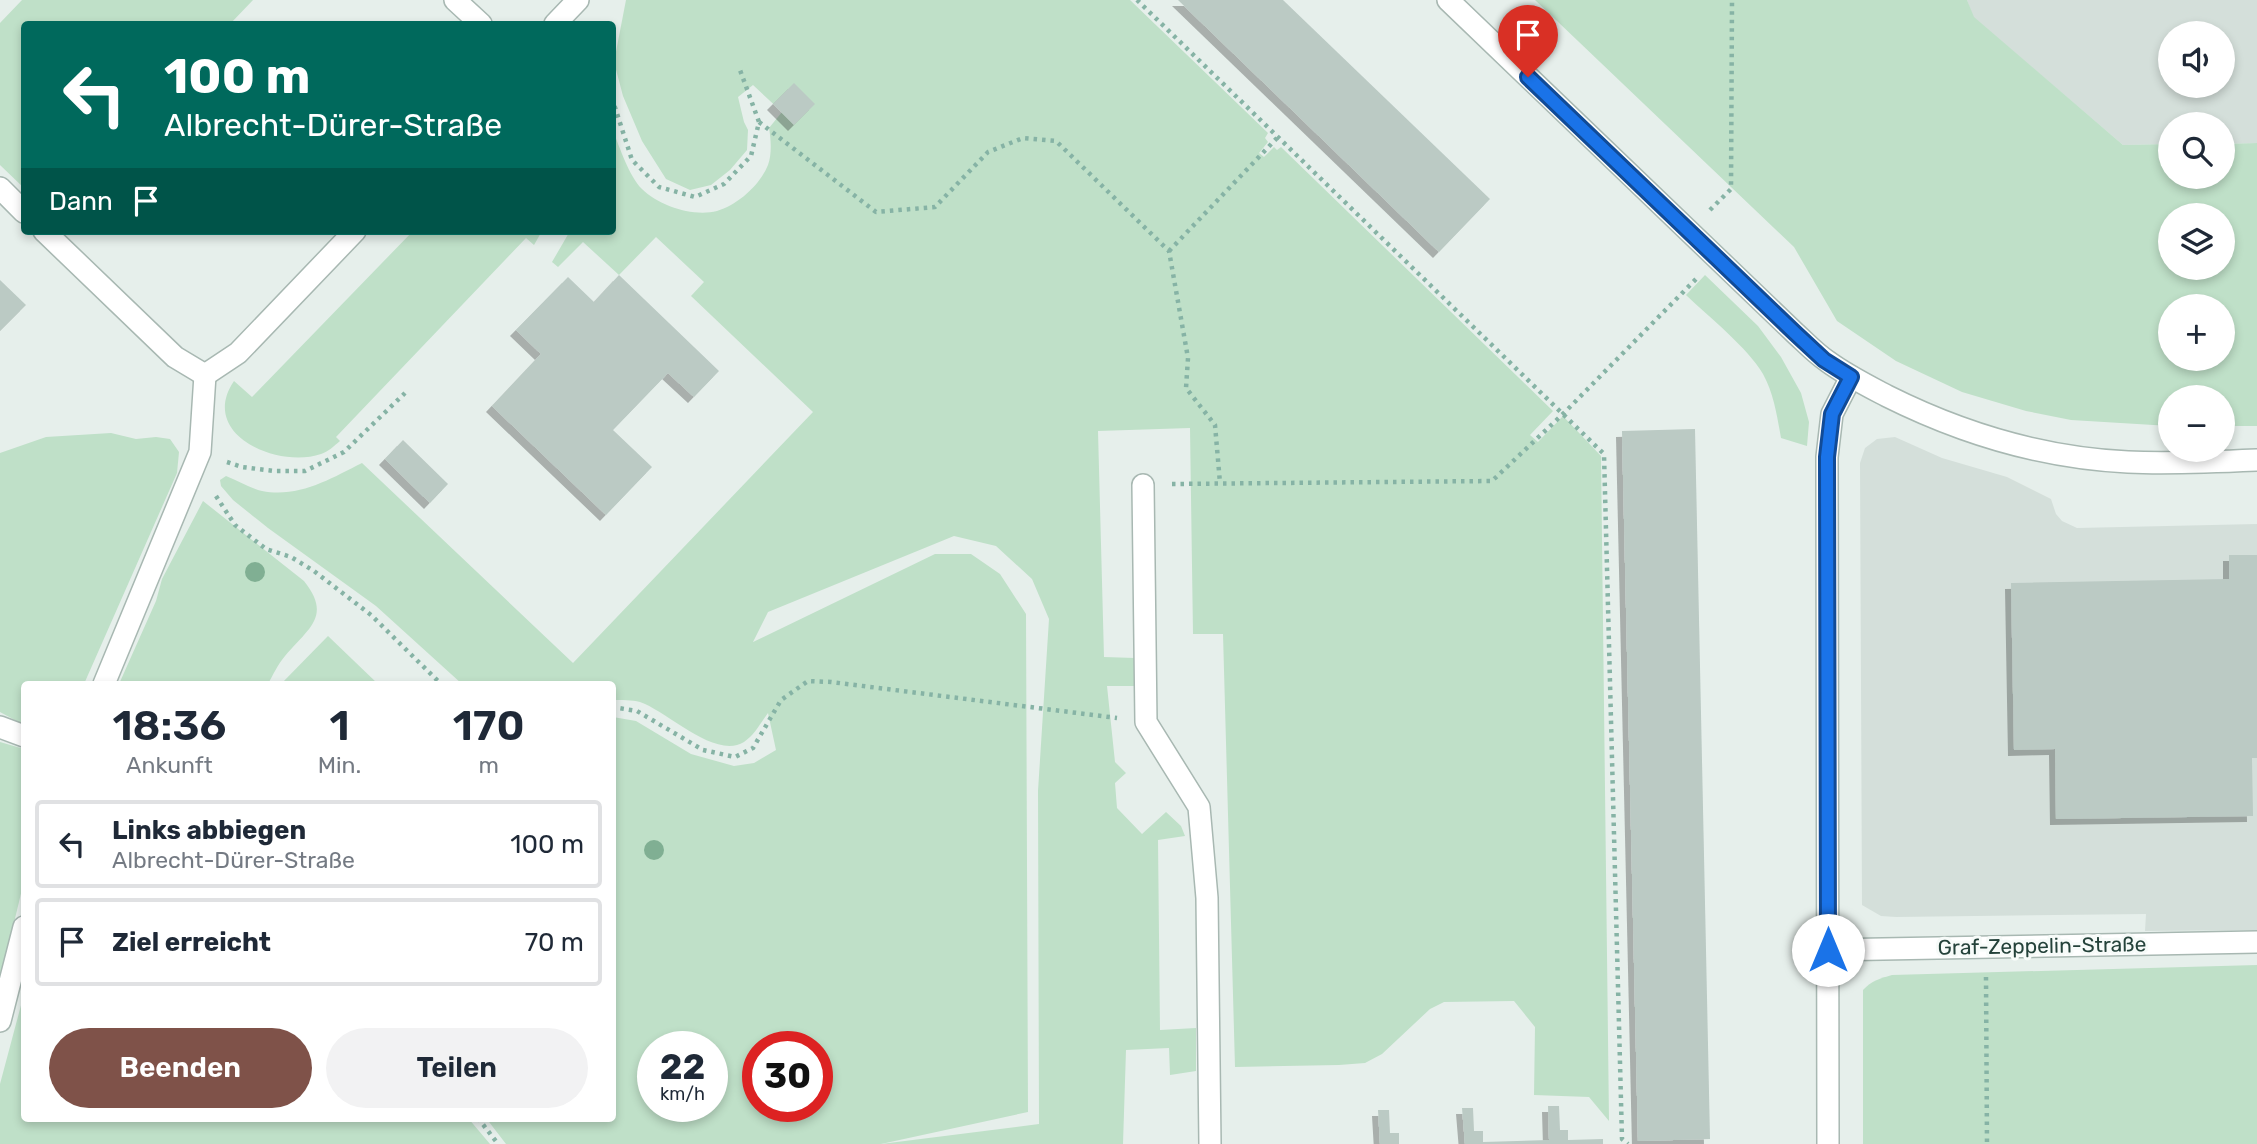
<!DOCTYPE html>
<html lang="de">
<head>
<meta charset="utf-8">
<style>
	body { margin:0; font-family:Rubik,sans-serif; background:#f2f2f3; color:#1f2937; height:100vh; display:flex; flex-direction:column; font-size:26px; white-space:nowrap }
	* { box-sizing:border-box; margin:0 }
	p { font-size:23px; color:#747a83 }
	.icon { flex:none; width:38px; height:38px; fill:none; stroke:currentColor; stroke-width:2; stroke-linecap:round; stroke-linejoin:round }
	.map { position:relative; flex:1; overflow:hidden }
	.panel { position:absolute; left:21px; top:681px; width:595px; height:441px; display:flex; flex-direction:column; background:#fff; border-radius:7px; box-shadow:0 4px 10px #0003 }
	.panel>* { flex:none }
	.hud { position:absolute; left:21px; top:21px; width:595px; height:214px; border-radius:7px; box-shadow:0 4px 10px #0003; background:#00695c; color:#fff; overflow:hidden }
	.fabs { position:absolute; left:2158px; top:21px; display:grid; gap:14px }
	.fabs a { display:grid; place-items:center; width:77px; height:77px; border-radius:50%; background:#fff; box-shadow:0 4px 10px #0003; font-size:35px }
	.speed { position:absolute; left:637px; top:1031px; display:flex; gap:14px; font-size:35px; font-weight:700; text-align:center }
	.speed>* { display:grid; place-content:center; width:91px; height:91px; border-radius:50%; background:#fff; box-shadow:0 4px 10px #0003; line-height:1 }
	.speed small { font-size:18px; font-weight:400 }
	.speed .limit { border:10px solid #d22; background:#fff; color:#111 }
	.pin { position:absolute; display:grid; place-items:center; width:60px; height:60px; color:#fff; margin:-72px -30px; border-radius:50% 50% 50% 0; rotate:-45deg; box-shadow:0 0 7px #0007 }
	.pin .icon { rotate:45deg }
	.me { position:absolute; width:77px; margin:-38px; rotate:0deg; stroke-linejoin:round; filter:drop-shadow(0 0 5px #0008) }
	.turn { display:flex; align-items:center; gap:24px; height:147px; padding:0 28px; font-size:32px }
	.turn .icon { width:91px; height:91px; stroke-width:2.5 }
	.turn b { display:block; font-size:49px; line-height:60px }
	.then { display:flex; align-items:center; height:66px; padding:0 28px; background:#0003; gap:14px; font-size:26px }
	.eta { display:flex; justify-content:space-evenly; align-items:center; height:119px; text-align:center }
	.eta b { font-size:42px; font-weight:600; line-height:49px }
	.action { display:flex; gap:14px; margin-top:auto; padding:14px 28px }
	.action a { flex:1; height:80px; border-radius:42px; background:#7f5249; color:#fff; font-size:28px; font-weight:600; line-height:80px; text-align:center }
	.action a+a { background:#f2f2f3; color:#1f2937 }
	ul { padding:0; list-style:none }
	li { display:flex; align-items:center; gap:21px; height:88px; margin:0 14px 10px; padding:0 14px; border:4px solid #e0e1e3; border-radius:7px }
	li div { flex:1 }
	li b { display:block; font-size:26px }
	li em { font-style:normal }
	.map>svg:first-child { display:block }
	.built { fill:#d4dfda; fill-rule:evenodd }
	.green { fill:#bfe0c8; fill-rule:evenodd }
	.building { fill:#bbcac4; filter:url(#shadow) }
	.lines { fill:none; stroke-linecap:round; stroke-linejoin:round }
	.minor-casing { stroke:#a8b8b2; stroke-width:24 }
	.path { stroke:#86b3a5; stroke-width:4.5; stroke-dasharray:3.5 5; stroke-linecap:butt }
	.minor { stroke:#fff; stroke-width:21 }
	.tree { fill:#80af93 }
	.route-casing { stroke:#114b97; stroke-width:18 }
	.route { stroke:#1a73e8; stroke-width:12 }
	.labels { text-anchor:middle; stroke-width:6; stroke-linejoin:round; paint-order:stroke }
	.street-label { font-size:21px; fill:#24423a; stroke:#f7fbf9 }
</style>
</head>
<body>
<div class="map">
<svg width="2257" height="1144" viewBox="0 0 2257 1144">
	<defs>
		<filter id="shadow"><feDropShadow dx="-6" dy="6" stdDeviation="0" flood-color="#0004"/></filter>
	</defs>
	<rect width="100%" height="100%" fill="#e6efeb"/>
	<g class="built">
		<path d="M1967,0H2257V143L2223,144L2222,124H2170V144L2123,145L1973,17ZM2170,33H2222V86H2170Z"/>
		<polygon points="1895,437 1942,458 2007,477 2051,499 2056,514 2062,521 2077,528 2257,524 2257,930 2145,931 2146,914 1896,917 1881,916 1862,905 1860,463 1865,448 1877,439"/>
	</g>
	<g class="green">
		<polygon points="22,0 253,0 230,24 24,24 24,188 0,165 0,23"/>
		<path d="M626,0H1130L1268,133L1265,138L1268,142L1259,153L1264,157L1274,147L1277,150L1281,147L1553,411L1530,435L1538,442L1563,416L1601,456L1609,1121L1589,1097L1534,1095L1535,1027L1514,1001L1444,1002L1430,1009L1382,1054L1365,1063L1339,1065L1235,1067L1223,634H1193L1190,428L1098,431L1104,657L1135,658V686H1107L1115,762L1126,773L1115,783L1117,808L1142,834L1166,812L1181,826L1185,836L1158,840L1160,1030L1196,1028V1071L1170,1075L1169,1048L1126,1050L1123,1144H506L486,1118H612L613,717L636,721L691,754L734,766L754,763L776,750L768,713C761,722 755,735 744,742C715,760 667,711 640,702C632,700 621,700 613,700L612,684H462L376,606L268,528L233,500L221,486L220,480L226,476C238,481 250,488 262,491C299,498 330,479 362,463L573,663L813,412L691,296L704,282L656,237L619,275L583,242L558,267L552,262L570,231H612L613,131C620,148 629,176 642,189C659,206 693,217 717,211C738,205 760,185 768,165C772,154 771,139 769,128L782,112L753,85L738,97L744,122L748,130L747,150L730,170L711,185L690,190L666,179L642,141L623,96L614,62ZM954,536L996,546L1032,579L1049,619L1038,791L1039,1124L881,1144L1028,1112L1026,614L1000,574L971,554H935L753,642L768,612ZM653,1046H712V1106H653ZM758,1046H817V1106H758Z"/>
		<path d="M1535,0H1967L1974,17L2123,145L2170,144V177H2222L2223,144L2257,143V426H2223L2222,397H2170V426L2071,420L2026,411L1962,392L1896,361L1837,321L1794,247ZM2170,215H2222V268H2170ZM2170,306H2222V359H2170Z"/>
		<path d="M413,231H542L534,245L526,238L336,437L340,441C334,446 328,452 321,454C277,469 198,434 234,381L252,397Z"/>
		<path d="M1705,275L1758,326L1781,357L1801,393L1809,422L1807,446L1781,438C1777,416 1774,394 1763,374C1748,348 1709,317 1686,295Z"/>
		<polygon points="111,433 136,439 156,437 170,439 179,452 177,473 84,684 24,684 24,725 0,712 0,453 46,437"/>
		<path d="M203,501L304,581C332,616 309,628 285,656C278,664 273,675 268,684H119L156,601L162,579Z"/>
		<polygon points="328,636 378,684 281,684"/>
		<polygon points="0,742 24,749 24,881 0,981"/>
		<path d="M2257,965V1144H1863V990C1871,981 1881,978 1892,975Z"/>
		<polygon points="24,994 24,1118 468,1118 490,1144 0,1144 0,1084"/>
	</g>
	<g class="building">
		<polygon points="1178,0 1283,0 1490,199 1439,252"/>
		<polygon points="794,83 815,104 794,125 773,104"/>
		<polygon points="619,275 719,371 694,397 668,373 613,430 652,467 606,515 492,406 541,354 516,330 568,277 594,302"/>
		<polygon points="0,280 26,305 0,331"/>
		<polygon points="1695,429 1710,1139 1638,1141 1622,431"/>
		<polygon points="403,440 448,484 430,503 385,459"/>
		<polygon points="2229,555 2257,555 2257,758 2252,758 2253,816 2056,819 2055,749 2014,750 2011,583 2229,579"/>
		<polygon points="1548,1106 1559,1106 1560,1130 1568,1130 1568,1140 1603,1139 1603,1144 1465,1144 1462,1108 1473,1108 1474,1131 1483,1131 1483,1142 1517,1141 1549,1140"/>
		<polygon points="1378,1110 1389,1110 1390,1133 1399,1133 1399,1144 1380,1144"/>
	</g>
	<g class="lines">
		<defs>
			<g id="minor">
				<polyline points="455,0 481,24"/>
				<path d="M1448,0L1795,333C1805,342 1815,353 1827,361C1846,375 1866,385 1887,396C1963,434 2044,458 2128,462C2171,464 2214,462 2257,460"/>
				<polyline points="555,24 578,0"/>
				<polyline points="0,188 24,212"/>
				<polyline points="44,231 175,357 205,375"/>
				<polyline points="205,375 238,353 355,231"/>
				<polyline points="1143,485 1146,722 1199,807 1207,898 1210,1144"/>
				<polyline points="104,684 200,452 205,375"/>
				<polyline points="0,727 24,736"/>
				<polyline points="1828,950 2257,942"/>
				<polyline points="0,1021 24,927"/>
				<polyline points="1828,1144 1827,457 1832,414 1851,377"/>
			</g>
		</defs>
		<use href="#minor" class="minor-casing"/>
		<g class="path">
			<polyline points="1137,0 1604,454 1622,1139 1628,1144"/>
			<polyline points="612,98 632,160 659,187 695,197 724,184 751,156 759,122 740,70"/>
			<polyline points="759,122 876,212 935,207 988,152 1023,138 1056,141 1169,251 1188,358 1186,388 1215,425 1220,483"/>
			<polyline points="1710,210 1731,189 1732,0"/>
			<polyline points="1169,251 1277,138"/>
			<polyline points="227,462 242,467 274,471 305,471 344,452 405,393"/>
			<polyline points="1172,484 1492,481 1564,413 1697,278"/>
			<polyline points="216,496 235,525 266,549 291,557 314,571 371,615 441,684"/>
			<polyline points="612,707 637,711 703,750 735,757 753,748 781,700 808,681 831,682 1117,718"/>
			<polyline points="1986,977 1987,1144"/>
			<polyline points="478,1118 498,1144"/>
		</g>
		<use href="#minor" class="minor"/>
	</g>
	<g class="tree">
		<circle cx="255" cy="572" r="10"/>
		<circle cx="654" cy="850" r="10"/>
	</g>
	<g class="lines">
		<defs>
			<polyline id="route" points="1528,77 1795,333 1824,360 1851,377 1832,414 1827,457 1828,950"/>
		</defs>
		<use href="#route" class="route-casing"/>
		<use href="#route" class="route"/>
	</g>
	<g class="labels">
		<g class="street-label">
			<text transform="translate(2042 946) rotate(-1)" y="7">Graf-Zeppelin-Straße</text>
		</g>
	</g>
</svg>
<div class="fabs">
<a><svg class="icon" aria-label="sound" viewBox="0 0 24 24"><path d="M4 9h4l5-4v14l-5-4H4zM17 9q2 3 0 6"/></svg></a>
<a><svg class="icon" aria-label="search" viewBox="0 0 24 24"><circle cx="10" cy="10" r="6"/><path d="M15 15l6 6"/></svg></a>
<a><svg class="icon" aria-label="layers" viewBox="0 0 24 24"><path d="M12 4l9 5-9 5-9-5zM3 14l9 5 9-5"/></svg></a>
<a>+</a>
<a>−</a>
</div>
<div class="speed"><div>22<small>km/h</small></div><div class="limit">30</div></div>
<div class="pin" style="left:1528px;top:77px;background:#d93025"><svg class="icon" aria-label="arrive" viewBox="0 0 24 24"><path d="M6 21V4h12l-3 4 3 4H6"/></svg></div>
<svg class="me" style="left:1828px;top:950px" viewBox="-20 -20 40 40"><circle r="19" fill="#fff"/><path d="M0-13L10 11 0 6-10 11z" fill="#1a73e8"/></svg>
<div class="hud">
<div class="turn"><svg class="icon" aria-label="left" viewBox="0 0 24 24"><path d="M17 20v-9H6M10 6l-5 5 5 5"/></svg><div><b>100 m</b>Albrecht-Dürer-Straße</div></div>
<div class="then">Dann<svg class="icon" aria-label="arrive" viewBox="0 0 24 24"><path d="M6 21V4h12l-3 4 3 4H6"/></svg></div>
</div>
<section class="panel">
<div class="eta">
<div><b>18:36</b><p>Ankunft</p></div>
<div><b>1</b><p>Min.</p></div>
<div><b>170</b><p>m</p></div>
</div>
<ul>
<li><svg class="icon" aria-label="left" viewBox="0 0 24 24"><path d="M17 20v-9H6M10 6l-5 5 5 5"/></svg><div><b>Links abbiegen</b><p>Albrecht-Dürer-Straße</p></div><em>100 m</em></li>
<li><svg class="icon" aria-label="arrive" viewBox="0 0 24 24"><path d="M6 21V4h12l-3 4 3 4H6"/></svg><div><b>Ziel erreicht</b></div><em>70 m</em></li>
</ul>
<div class="action"><a>Beenden</a><a>Teilen</a></div>
</section>
</div>
</body>
</html>
